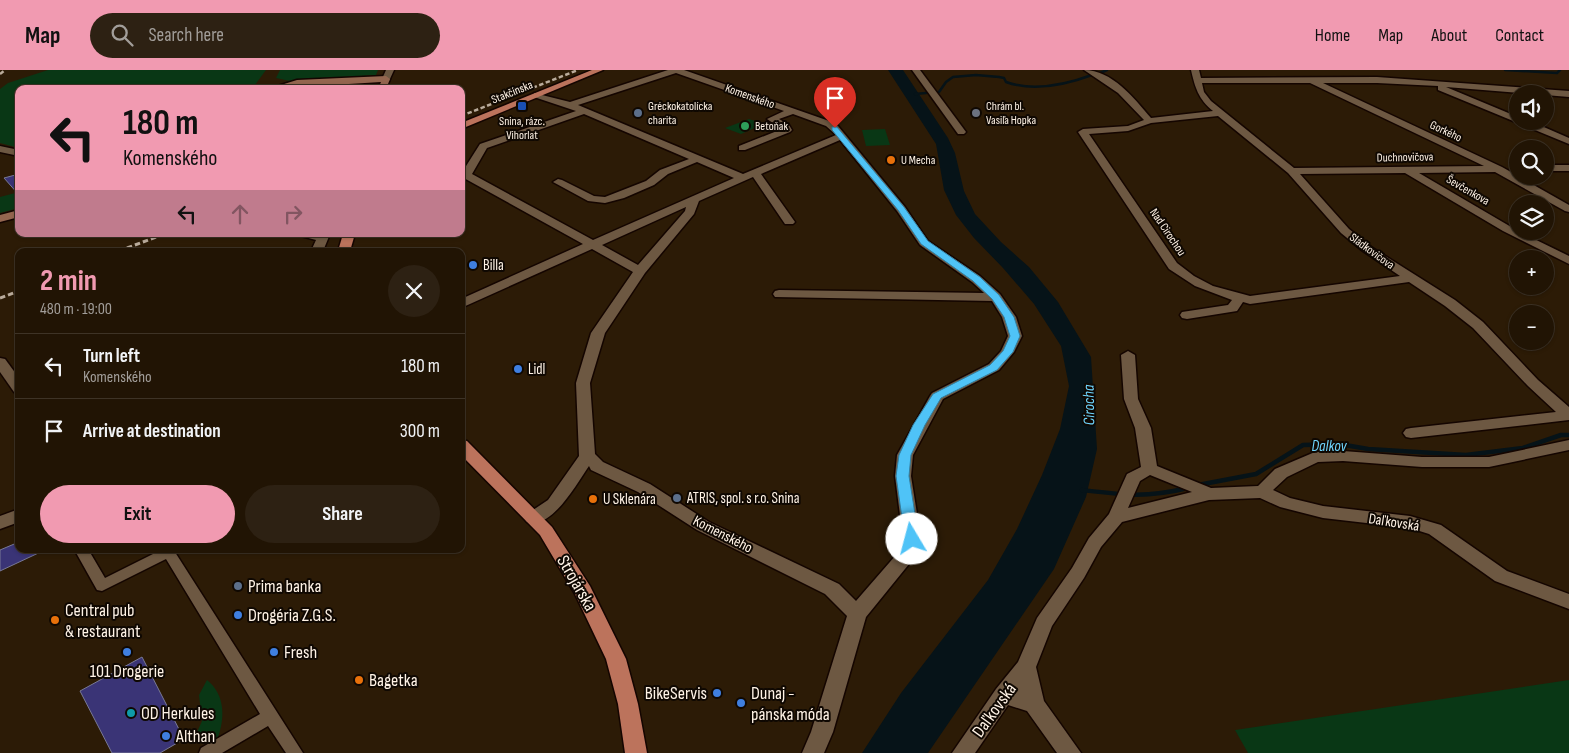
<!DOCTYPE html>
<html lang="en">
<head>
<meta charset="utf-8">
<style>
	body { margin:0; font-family:"Sofia Sans Condensed",sans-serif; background:#2d2113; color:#f1f3f6; height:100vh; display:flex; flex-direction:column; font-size:19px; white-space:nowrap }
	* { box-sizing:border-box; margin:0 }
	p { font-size:16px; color:#a29e9a }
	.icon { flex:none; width:28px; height:28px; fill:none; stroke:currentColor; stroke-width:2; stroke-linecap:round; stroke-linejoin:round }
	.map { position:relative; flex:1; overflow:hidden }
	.sheet { position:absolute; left:15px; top:178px; width:450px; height:305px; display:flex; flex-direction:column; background:#211404; border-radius:10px; box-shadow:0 1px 4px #0004,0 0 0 1px #3e3326 }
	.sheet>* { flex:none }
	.top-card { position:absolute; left:15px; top:15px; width:450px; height:152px; border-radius:10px; box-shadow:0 1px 4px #0004,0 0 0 1px #3e3326; background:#f19ab1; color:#111; overflow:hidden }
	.buttons { position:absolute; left:1509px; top:15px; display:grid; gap:10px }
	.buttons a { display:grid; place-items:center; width:45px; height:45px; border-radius:50%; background:#211404; box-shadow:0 1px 4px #0004,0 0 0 1px #3e3326; font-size:25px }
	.pin { position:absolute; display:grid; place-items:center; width:42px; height:42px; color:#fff; margin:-51px -21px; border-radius:50% 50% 50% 0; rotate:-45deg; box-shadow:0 0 5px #0007 }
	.pin .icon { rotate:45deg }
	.me { position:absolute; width:55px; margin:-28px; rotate:352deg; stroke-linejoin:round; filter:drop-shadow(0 0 4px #0008) }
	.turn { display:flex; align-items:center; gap:18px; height:105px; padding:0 25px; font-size:22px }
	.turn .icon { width:65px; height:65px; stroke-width:2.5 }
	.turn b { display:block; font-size:35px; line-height:42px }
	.lanes { display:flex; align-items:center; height:48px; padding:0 25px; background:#0003; justify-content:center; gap:25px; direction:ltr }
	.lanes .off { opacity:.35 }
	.round { display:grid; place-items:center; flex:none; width:52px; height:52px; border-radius:26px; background:#2d2113 }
	.headline { display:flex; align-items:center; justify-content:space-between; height:85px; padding:0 25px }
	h1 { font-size:30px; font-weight:700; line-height:38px; color:#f19ab1 }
	.primary-button { display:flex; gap:10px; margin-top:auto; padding:10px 25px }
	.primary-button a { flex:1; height:58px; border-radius:30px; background:#f19ab1; color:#111; font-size:20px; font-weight:700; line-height:58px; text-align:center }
	.primary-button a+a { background:#2d2113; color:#f1f3f6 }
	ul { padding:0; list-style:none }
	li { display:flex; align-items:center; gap:15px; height:65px; padding:0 25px; border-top:1px solid #3e3326 }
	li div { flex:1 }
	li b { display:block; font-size:19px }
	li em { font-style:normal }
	header { display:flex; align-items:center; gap:30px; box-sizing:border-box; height:70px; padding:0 25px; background:#f19ab1; color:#111 }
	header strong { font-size:24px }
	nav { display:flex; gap:28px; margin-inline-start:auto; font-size:18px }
	.search { width:350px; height:45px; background:#2d2113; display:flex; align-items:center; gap:12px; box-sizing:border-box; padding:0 18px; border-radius:28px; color:#a29e9a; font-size:19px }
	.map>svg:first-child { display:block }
	.green { fill:#093715 }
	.water { fill:#061318 }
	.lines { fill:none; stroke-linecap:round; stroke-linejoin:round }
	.stream-far1 { stroke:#061318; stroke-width:2.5 }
	.stream { stroke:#061318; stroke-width:4.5 }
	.building { fill:#3a3476; stroke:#787995 }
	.pedestrian-casing { stroke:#140500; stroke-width:3 }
	.minor-casing { stroke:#140500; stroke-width:3 }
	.secondary-casing { stroke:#140500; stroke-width:3 }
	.primary-casing { stroke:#140500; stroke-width:3 }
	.pedestrian { fill:#6d5842; fill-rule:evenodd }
	.minor { fill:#6d5842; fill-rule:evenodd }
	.secondary { fill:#94664f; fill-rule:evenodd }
	.primary { fill:#bc735c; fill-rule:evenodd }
	.rail-far1 { stroke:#b9ab9b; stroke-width:2.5; stroke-dasharray:4.5 2.5; stroke-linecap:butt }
	.rail { stroke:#b9ab9b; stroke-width:3; stroke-dasharray:5.5 3; stroke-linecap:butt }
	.route { fill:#4fc3f7; stroke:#337fa1 }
	.transit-dot { fill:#1a4fb4; stroke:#0f0802; stroke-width:2 }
	.service-dot { fill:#5c6f8a; stroke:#0f0802; stroke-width:2 }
	.worship-dot { fill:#6b7280; stroke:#0f0802; stroke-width:2 }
	.leisure-dot { fill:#2e9e5b; stroke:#0f0802; stroke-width:2 }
	.food-dot { fill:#e8710a; stroke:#0f0802; stroke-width:2 }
	.shop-dot { fill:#3f7fe0; stroke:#0f0802; stroke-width:2 }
	.culture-dot { fill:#0f9aa8; stroke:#0f0802; stroke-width:2 }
	.labels { text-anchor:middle; stroke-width:4; stroke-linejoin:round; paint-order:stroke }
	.far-street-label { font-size:12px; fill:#fff3e6; stroke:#0f0802 }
	.far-poi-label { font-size:12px; fill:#fff3e6; stroke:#0f0802; text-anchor:start }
	.poi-label { font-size:15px; fill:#fff3e6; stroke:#0f0802; text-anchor:start }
	.street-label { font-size:15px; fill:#fff3e6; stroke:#0f0802 }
	.water-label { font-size:16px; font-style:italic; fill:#6fd5fd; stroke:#0f0802 }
	.near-street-label { font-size:18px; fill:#fff3e6; stroke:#0f0802 }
	.near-poi-label { font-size:18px; fill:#fff3e6; stroke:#0f0802; text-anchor:start }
</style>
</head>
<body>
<header>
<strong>Map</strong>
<div class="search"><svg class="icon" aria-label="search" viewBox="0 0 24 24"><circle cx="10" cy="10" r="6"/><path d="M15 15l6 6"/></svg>Search here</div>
<nav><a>Home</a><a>Map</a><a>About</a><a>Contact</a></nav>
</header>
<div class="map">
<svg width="1569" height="683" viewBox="0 0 1569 683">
	<rect width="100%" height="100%" fill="#2c1b06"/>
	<g class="green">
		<polygon points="48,0 266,0 252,19 19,19 19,78 0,73 0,19 8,13"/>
		<polygon points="280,0 378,0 376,5 290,11 276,8"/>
		<polygon points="371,13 369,19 288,19 318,14"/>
		<polygon points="749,49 764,54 741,64 725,58"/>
		<polygon points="885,59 890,75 866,76 862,60"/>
		<polygon points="19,122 19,138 0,143 0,127"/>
		<path d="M207,610C226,625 225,650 217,670L197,662L202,651L199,625Z"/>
		<polygon points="1569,610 1569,683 1248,683 1235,660"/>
	</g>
	<polygon class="water" points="888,0 903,0 948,68 955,83 964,121 975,144 1001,172 1029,197 1058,232 1091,287 1097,379 1086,427 1054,499 928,683 862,683 901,623 988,510 1017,459 1042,405 1060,359 1069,316 1061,276 1034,234 1003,198 974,168 956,145 944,120 936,74"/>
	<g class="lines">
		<g class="stream-far1">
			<polyline points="1505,0 1557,3 1560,0"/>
			<polyline points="1100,3 1107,0"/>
			<path d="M934,23L939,22L946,12L953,7L976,5L999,7L1004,8L1006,12C1034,22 1065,15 1092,5"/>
			<polyline points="915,24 926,23"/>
		</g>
		<g class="stream">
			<polyline points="1198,415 1256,404 1303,375 1339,374 1368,379 1466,385 1523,378 1561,365 1569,365"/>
			<path d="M1082,420C1124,425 1146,428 1188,418"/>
		</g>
	</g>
	<g class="building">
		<polygon points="19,104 19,125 4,108"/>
		<polygon points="19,472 19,479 47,479 0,501 0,480"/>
		<polygon points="142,587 184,669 160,683 112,683 80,621"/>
	</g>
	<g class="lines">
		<defs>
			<polygon id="pedestrian" points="74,479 88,479 105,508 163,479 173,479 303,683 286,683 268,656 222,683 199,683 201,678 260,644 166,489 102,521 97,520"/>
			<g id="minor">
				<polygon points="386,0 394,0 389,11 386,12 382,9"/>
				<path d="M668,0H684L832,52L838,56L905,137L928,171L980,206L1000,224L1016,247L1022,266L1014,282L999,300L943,329L913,385L911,406L921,469L909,494L866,547L833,662L824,683H802L811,662L847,546L825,524L697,460L638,422L591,400L589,396C577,413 552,460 527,452L524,448L527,444L548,430L579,386L576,313L591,263L633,202L592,179L461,238V229L583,174L462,107L461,104L480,74L576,41L534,27V23L570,32ZM676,3L784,41L767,49L782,59L739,76V80H745L790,62L792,60L789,55L779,49L793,44L826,56L836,65L743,104L578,35ZM584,44L689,89L660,100L646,111L605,127L594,126L562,110L558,109L553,112L588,131L605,133L624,128L654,115L668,104L697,92L734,108L593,170L472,104L487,78ZM840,70L897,141L920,175L972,212L984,223L779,220L775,221L773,224L775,227L992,231L1002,247L1008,266L1001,281L989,294L932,323L930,326L897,385L895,406L903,469L896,485L856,531L839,514L709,452L650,414L603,392L595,384L590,313L605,263L645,203L694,144L699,131L753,107L785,154H793L795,152L761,104ZM686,137L685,141L638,195L602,175Z"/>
				<polygon points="912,0 920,0 966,62 964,64 958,64"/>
				<path d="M1084,0C1112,0 1134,28 1151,48L1213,41C1198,29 1195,17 1191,0H1199L1201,8L1377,7L1569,21V27L1446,17L1518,47V51H1530L1569,68V74L1438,20V16L1377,13H1323L1502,97L1569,135V142L1565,141L1495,102L1419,103L1518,161L1569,186V194L1503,161L1405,103L1300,104L1349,159L1371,177L1455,230L1483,252L1538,310L1569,337V350L1411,368L1406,367L1403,363L1406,359L1411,358L1556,342L1528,316L1473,258L1445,236L1409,212L1250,234L1243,232L1237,241L1187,249L1182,248L1180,245L1182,242L1228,235L1232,230L1195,216L1169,199L1078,62L1083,59L1128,56L1144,50L1118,23ZM1202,13H1310L1484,96L1294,98L1211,31L1204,22ZM1218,46L1288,103L1341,163L1363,181L1400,206L1250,226L1213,216L1194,206L1177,193L1089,64L1128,61L1151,53Z"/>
				<polygon points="0,76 19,80 19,86 0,82"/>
				<rect x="1545" y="95" width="24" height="6"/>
				<polygon points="299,164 330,164 323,181 311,181 316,170 301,166"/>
				<path d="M1128,281L1135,285L1138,329L1151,358L1157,396L1211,418L1258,416L1275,399L1315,382L1343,381L1422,387H1489L1569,370V380L1489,397H1422L1343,391L1318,392L1287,407L1273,420L1290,428L1323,436L1410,446L1441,455L1507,501L1569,524V539L1495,511L1429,464L1410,458L1323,448L1280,437L1260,428L1209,430L1122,452L1101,477L1084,508L1052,556L1036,597L1044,631L1081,683H1057L1027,641L1008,635L975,683H952L996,619L1018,592L1037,548L1072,498L1089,468L1109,444L1127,404L1141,397L1135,358L1124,329L1121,285ZM1150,405L1192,422L1128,438L1140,411Z"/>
				<polygon points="0,288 5,289 19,308 19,323 14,322 0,302"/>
				<polygon points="19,439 19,452 0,459 0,446"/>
			</g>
			<g id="secondary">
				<polygon points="386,6 390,9 386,19 378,19 381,12 268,19 297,10"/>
				<polygon points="19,140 19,147 0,152 0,145"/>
			</g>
			<g id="primary">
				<polygon points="592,0 603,0 461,59 461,53"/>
				<polygon points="343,164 355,164 350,181 338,181"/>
				<polygon points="461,370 467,371 552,457 590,516 626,589 638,634 647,683 625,683 618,634 606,589 575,524 540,465 461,385"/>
			</g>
		</defs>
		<use href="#pedestrian" class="pedestrian-casing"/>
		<use href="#minor" class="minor-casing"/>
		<use href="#secondary" class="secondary-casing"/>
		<use href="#primary" class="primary-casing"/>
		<use href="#pedestrian" class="pedestrian"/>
		<use href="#minor" class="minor"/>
		<use href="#secondary" class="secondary"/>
		<use href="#primary" class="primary"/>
		<g class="rail-far1">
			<polyline points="0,4 5,0"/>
			<polyline points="461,46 578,0"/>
		</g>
		<g class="rail">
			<polyline points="119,181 164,164"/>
			<polyline points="0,228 19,221"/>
		</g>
	</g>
	<polygon class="route" points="832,57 837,57 904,137 928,171 980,207 999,225 1014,247 1020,266 1013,282 997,300 941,328 925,355 911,385 909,406 919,469 917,473 907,473 905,469 896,406 899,385 913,355 933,324 990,295 1003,281 1010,266 1004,247 992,229 973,211 921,174 898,140 832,60"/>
	<rect class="transit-dot" x="517" y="31" width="10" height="10" rx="2.5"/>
	<g class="service-dot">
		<circle cx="638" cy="43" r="5"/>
		<circle cx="677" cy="428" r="5"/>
		<circle cx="238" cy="516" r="5"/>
	</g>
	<circle class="worship-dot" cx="976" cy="43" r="5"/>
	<circle class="leisure-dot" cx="745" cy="56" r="5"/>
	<g class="food-dot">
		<circle cx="891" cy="90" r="5"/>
		<circle cx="593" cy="429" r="5"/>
		<circle cx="55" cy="550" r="5"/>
		<circle cx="359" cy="610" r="5"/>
	</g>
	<g class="shop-dot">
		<circle cx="473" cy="195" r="5"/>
		<circle cx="518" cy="299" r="5"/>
		<circle cx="238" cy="545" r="5"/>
		<circle cx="127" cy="582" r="5"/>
		<circle cx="274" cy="582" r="5"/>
		<circle cx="717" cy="623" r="5"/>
		<circle cx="741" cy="633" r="5"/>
		<circle cx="166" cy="666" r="5"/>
	</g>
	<circle class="culture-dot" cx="131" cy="643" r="5"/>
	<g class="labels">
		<g class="far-street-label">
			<text transform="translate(512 22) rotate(-22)" y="4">Stakčínska</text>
			<text transform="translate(750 26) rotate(20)" y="4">Komenského</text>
			<text transform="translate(1446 61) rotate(25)" y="4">Gorkého</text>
			<text transform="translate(1405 87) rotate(-1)" y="4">Duchnovičova</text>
			<text transform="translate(1468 120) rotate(30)" y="4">Ševčenkova</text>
			<text transform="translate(1168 162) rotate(56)" y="4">Nad Cirochou</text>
			<text transform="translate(1372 181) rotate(36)" y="4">Sládkovičova</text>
		</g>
		<g class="far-poi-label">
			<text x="648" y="40">Gréckokatolícka<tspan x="648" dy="14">charita</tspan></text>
			<text x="986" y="40">Chrám bl.<tspan x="986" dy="14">Vasiľa Hopka</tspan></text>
			<text x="522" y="55" text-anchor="middle">Snina, rázc.<tspan x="522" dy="14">Vihorlat</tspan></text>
			<text x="755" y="60">Betoňak</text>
			<text x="901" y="94">U Mecha</text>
		</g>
		<g class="poi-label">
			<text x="483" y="200">Billa</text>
			<text x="528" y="304">Lidl</text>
			<text x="687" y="433">ATRIS, spol. s r.o. Snina</text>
			<text x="603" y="434">U Sklenára</text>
		</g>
		<g class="street-label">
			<text transform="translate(1394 452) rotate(9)" y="5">Daľkovská</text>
			<text transform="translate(723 464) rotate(27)" y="5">Komenského</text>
		</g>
		<g class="water-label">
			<text transform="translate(1088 335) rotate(-91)" y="6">Cirocha</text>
			<text x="1329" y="381">Dalkov</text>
		</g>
		<g class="near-street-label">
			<text transform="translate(577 513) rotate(60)" y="6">Strojárska</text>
			<text transform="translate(994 640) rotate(-54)" y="6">Daľkovská</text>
		</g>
		<g class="near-poi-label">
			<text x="248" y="522">Prima banka</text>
			<text x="65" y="546">Central pub<tspan x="65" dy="21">&amp; restaurant</tspan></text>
			<text x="248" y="551">Drogéria Z.G.S.</text>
			<text x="284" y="588">Fresh</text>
			<text x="127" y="607" text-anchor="middle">101 Drogerie</text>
			<text x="369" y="616">Bagetka</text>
			<text x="707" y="629" text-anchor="end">BikeServis</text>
			<text x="751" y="629">Dunaj -<tspan x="751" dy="21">pánska móda</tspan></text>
			<text x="141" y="649">OD Herkules</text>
			<text x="176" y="672">Althan</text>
		</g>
	</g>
</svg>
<div class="buttons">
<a><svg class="icon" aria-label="sound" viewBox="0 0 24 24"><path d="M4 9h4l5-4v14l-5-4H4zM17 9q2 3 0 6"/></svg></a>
<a><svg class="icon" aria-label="search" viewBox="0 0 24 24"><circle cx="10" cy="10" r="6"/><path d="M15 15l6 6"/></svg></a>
<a><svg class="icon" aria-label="layers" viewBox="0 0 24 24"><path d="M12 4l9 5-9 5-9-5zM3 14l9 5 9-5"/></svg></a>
<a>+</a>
<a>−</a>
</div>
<div class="pin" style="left:835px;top:58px;background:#d93025"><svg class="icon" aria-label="arrive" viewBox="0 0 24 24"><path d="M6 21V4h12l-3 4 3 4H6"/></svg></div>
<svg class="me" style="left:912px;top:469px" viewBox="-20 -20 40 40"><circle r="19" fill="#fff"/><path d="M0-13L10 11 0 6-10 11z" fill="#4fc3f7"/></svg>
<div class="top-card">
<div class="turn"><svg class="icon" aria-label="left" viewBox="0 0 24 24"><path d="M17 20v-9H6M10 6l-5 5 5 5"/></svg><div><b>180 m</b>Komenského</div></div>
<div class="lanes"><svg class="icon" aria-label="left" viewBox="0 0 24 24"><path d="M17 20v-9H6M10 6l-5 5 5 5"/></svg><svg class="icon off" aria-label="ahead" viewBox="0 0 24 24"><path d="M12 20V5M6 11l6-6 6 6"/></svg><svg class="icon off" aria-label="right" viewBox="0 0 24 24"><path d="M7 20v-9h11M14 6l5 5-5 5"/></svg></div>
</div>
<section class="sheet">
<div class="headline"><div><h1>2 min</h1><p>480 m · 19:00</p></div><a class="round"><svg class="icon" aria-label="close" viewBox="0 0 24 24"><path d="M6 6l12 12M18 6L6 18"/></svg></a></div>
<ul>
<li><svg class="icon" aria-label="left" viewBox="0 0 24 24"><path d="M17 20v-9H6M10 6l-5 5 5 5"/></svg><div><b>Turn left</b><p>Komenského</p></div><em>180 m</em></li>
<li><svg class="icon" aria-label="arrive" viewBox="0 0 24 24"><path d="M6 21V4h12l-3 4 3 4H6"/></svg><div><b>Arrive at destination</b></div><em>300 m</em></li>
</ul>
<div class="primary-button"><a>Exit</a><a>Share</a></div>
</section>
</div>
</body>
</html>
